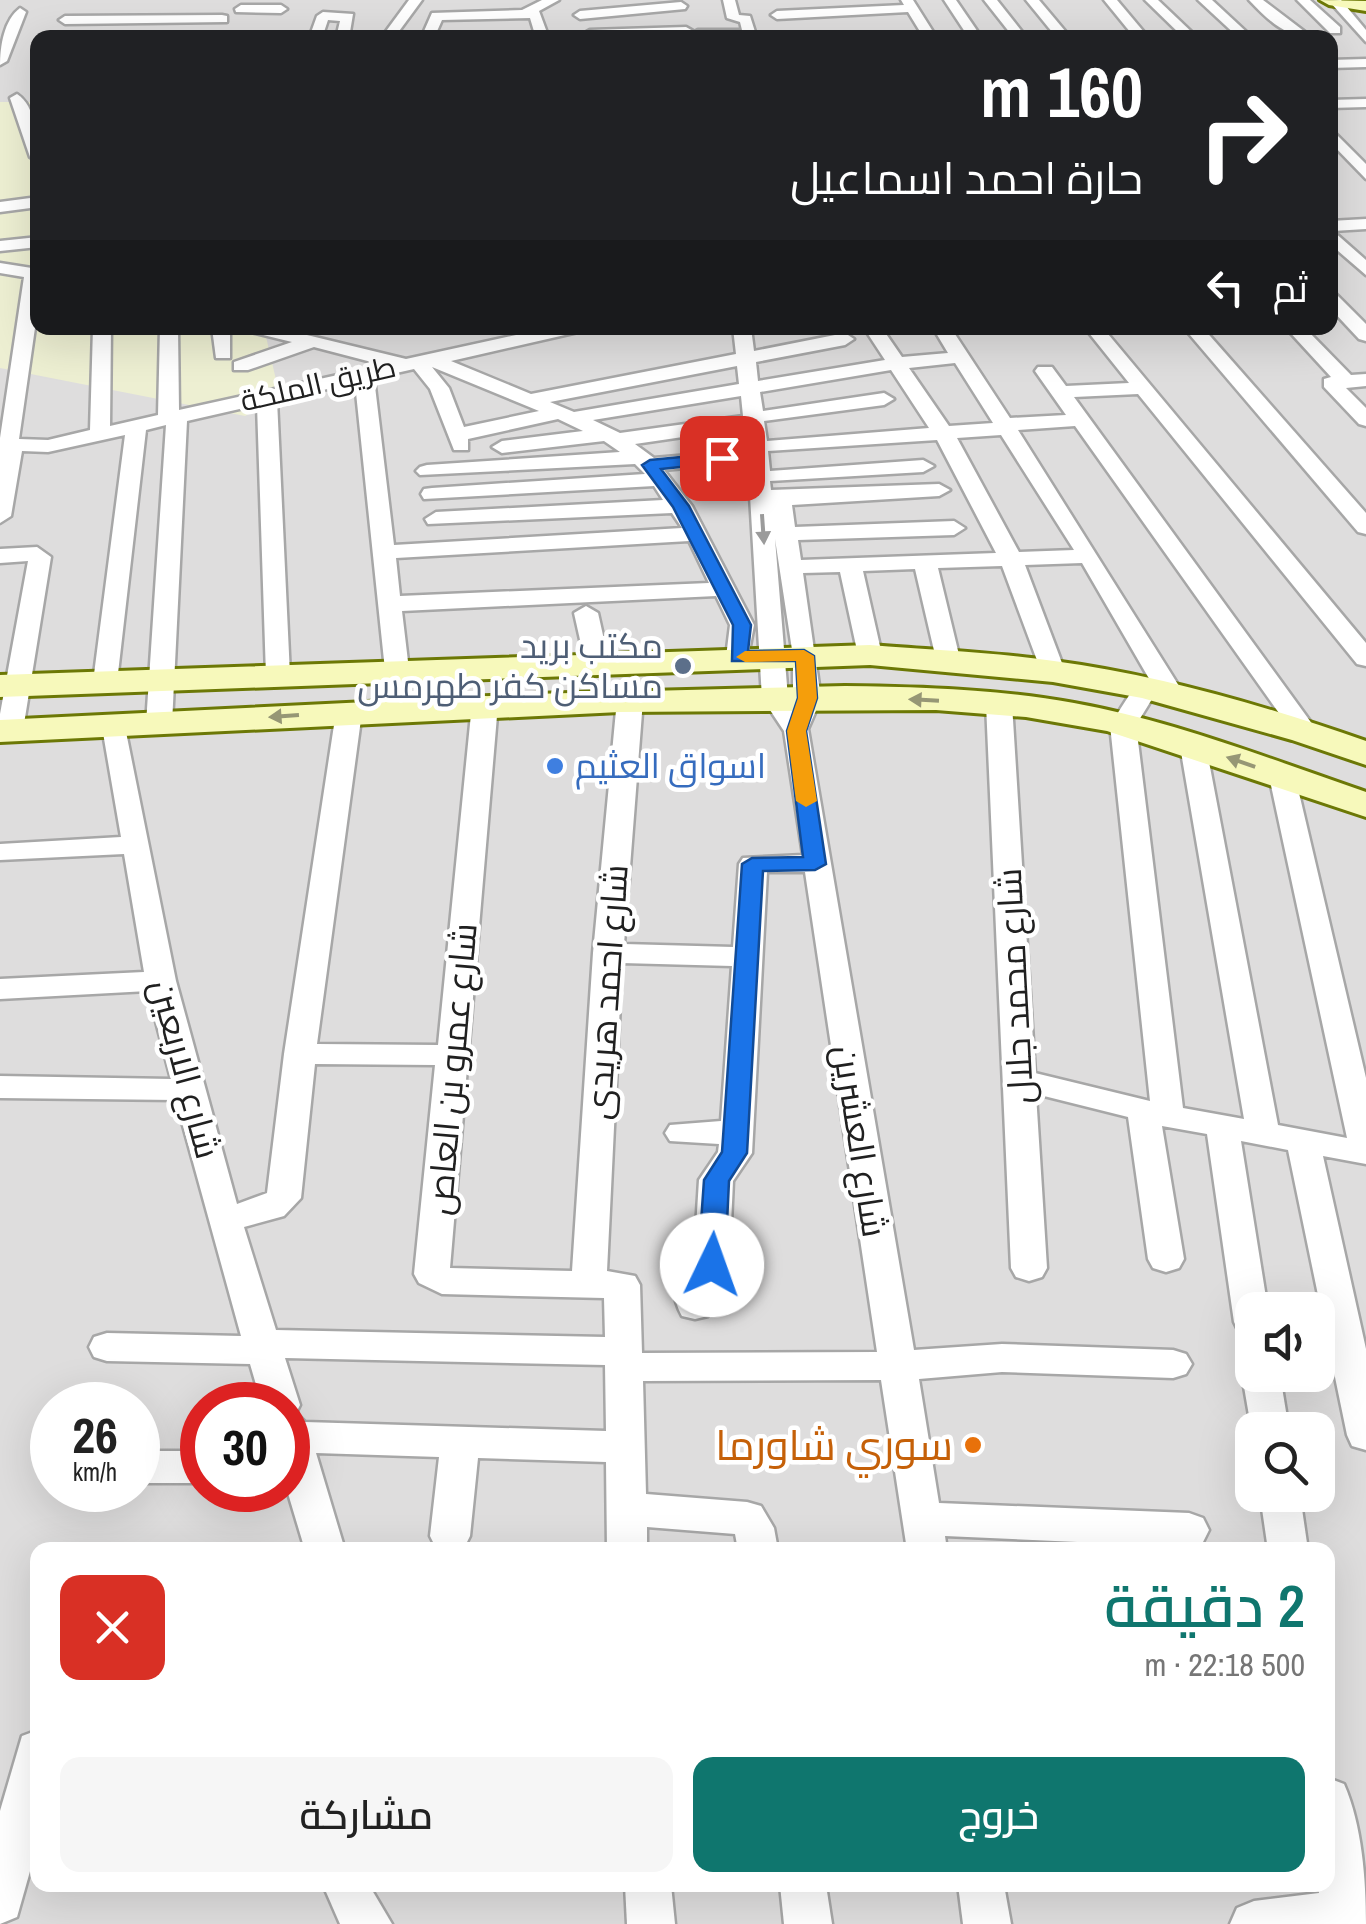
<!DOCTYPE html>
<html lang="ar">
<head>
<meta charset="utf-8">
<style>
	body { margin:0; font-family:"Archivo Narrow",Cairo,sans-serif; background:#f6f6f6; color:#222; direction:rtl; height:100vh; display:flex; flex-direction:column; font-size:38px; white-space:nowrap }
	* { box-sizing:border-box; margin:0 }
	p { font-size:32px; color:#767676 }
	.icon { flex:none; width:55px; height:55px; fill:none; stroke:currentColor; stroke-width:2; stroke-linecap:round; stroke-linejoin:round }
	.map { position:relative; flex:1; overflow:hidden; direction:ltr }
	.sheet { position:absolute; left:30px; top:1542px; width:1305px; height:350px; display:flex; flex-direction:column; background:#fff; border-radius:20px; box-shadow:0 10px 40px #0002; direction:rtl }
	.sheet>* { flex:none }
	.top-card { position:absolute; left:30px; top:30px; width:1308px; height:305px; border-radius:20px; box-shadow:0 10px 40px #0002; direction:rtl; background:#202124; color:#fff; overflow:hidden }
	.fabs { position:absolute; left:1235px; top:1292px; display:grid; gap:20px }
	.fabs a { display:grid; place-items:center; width:100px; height:100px; border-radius:20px; background:#fff; box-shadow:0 10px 40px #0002; font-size:50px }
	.speed { position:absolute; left:30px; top:1382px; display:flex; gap:20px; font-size:50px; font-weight:700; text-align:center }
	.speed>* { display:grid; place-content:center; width:130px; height:130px; border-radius:50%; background:#fff; box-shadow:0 10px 40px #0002; line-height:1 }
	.speed small { font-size:25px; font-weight:400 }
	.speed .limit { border:15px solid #d22; background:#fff; color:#111 }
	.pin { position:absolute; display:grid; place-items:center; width:85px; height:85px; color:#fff; margin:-42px; border-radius:20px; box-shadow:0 5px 15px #0006 }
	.me { position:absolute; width:110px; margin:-55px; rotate:3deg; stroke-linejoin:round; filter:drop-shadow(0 0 8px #0008) }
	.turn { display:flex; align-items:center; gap:35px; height:210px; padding:0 30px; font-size:45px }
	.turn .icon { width:130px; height:130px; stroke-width:2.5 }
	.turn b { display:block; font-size:70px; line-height:85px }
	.then { display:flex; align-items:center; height:95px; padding:0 30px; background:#0003; gap:20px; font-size:38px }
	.round { display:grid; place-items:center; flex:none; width:105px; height:105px; border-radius:20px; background:#f6f6f6 }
	.head { display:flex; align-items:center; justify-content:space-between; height:170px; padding:0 30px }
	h1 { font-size:60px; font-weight:600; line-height:75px; color:#0f766e }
	.primary-button { display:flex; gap:20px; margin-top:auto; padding:20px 30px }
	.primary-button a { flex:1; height:115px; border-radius:20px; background:#0f766e; color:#fff; font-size:40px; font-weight:600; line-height:115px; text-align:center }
	.primary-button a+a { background:#f6f6f6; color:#222 }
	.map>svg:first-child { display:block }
	.residential { fill:#dedddd; fill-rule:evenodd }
	.farmland { fill:#edefd2 }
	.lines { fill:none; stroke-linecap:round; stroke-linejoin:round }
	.street-casing { stroke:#a7a7a7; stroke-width:5 }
	.secondary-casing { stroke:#6c7805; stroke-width:6 }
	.street { fill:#fff; fill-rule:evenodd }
	.secondary { fill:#f7f9bb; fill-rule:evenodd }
	.oneway { fill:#9b9b9b }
	.oneway2 { fill:#969775 }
	.route { fill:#1a73e8; stroke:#114b97; stroke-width:2.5 }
	.slow { fill:#f59e0b }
	.service-dot { fill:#5c6f8a; stroke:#fff; stroke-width:4 }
	.shop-dot { fill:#3f7fe0; stroke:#fff; stroke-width:4 }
	.food-dot { fill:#e8710a; stroke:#fff; stroke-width:4 }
	.labels { text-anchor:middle; stroke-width:9; stroke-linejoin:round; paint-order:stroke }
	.far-street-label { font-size:30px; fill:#202020; stroke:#fff }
	.service-label { font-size:35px; fill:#4e5e75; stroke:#fff; text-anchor:end }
	.shop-label { font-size:35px; fill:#366cbe; stroke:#fff; text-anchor:start }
	.street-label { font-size:35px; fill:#202020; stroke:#fff }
	.near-food-label { font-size:42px; fill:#c56008; stroke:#fff; text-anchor:end }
</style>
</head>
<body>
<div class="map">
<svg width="1366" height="1924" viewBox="0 0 1366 1924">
	<rect width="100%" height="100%" fill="#f0ede6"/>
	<path class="residential" d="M0,0H1342L1366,4V1924H0ZM38,38H1330V328H38ZM1252,1310H1318V1375H1252ZM52,1405H138V1490H52ZM202,1405H288V1490H202ZM1252,1430H1318V1495H1252ZM38,1550H1328V1885H38Z"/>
	<polygon class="farmland" points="0,102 37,102 38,328 264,328 280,397 245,416 0,368"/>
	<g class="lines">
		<defs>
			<g id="street">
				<polygon points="409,0 422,0 394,38 381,38"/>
				<polygon points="542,0 559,0 539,11 549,38 536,38 530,18 442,20 434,38 421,38 432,13 522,10"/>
				<polygon points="723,0 735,0 739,15 750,16 757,38 693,37 691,34 698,30 742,30 740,22 727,18"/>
				<polygon points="901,0 913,0 937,38 924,38 908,12 777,19 771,15 777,11 904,5"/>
				<polygon points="944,0 956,0 982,38 969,38"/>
				<polygon points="984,0 997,0 1027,38 1014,38"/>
				<polygon points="1026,0 1039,0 1071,38 1057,38"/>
				<polygon points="1104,0 1117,0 1149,38 1135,38"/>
				<polygon points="1145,0 1158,0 1198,38 1184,38"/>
				<polygon points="1198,0 1212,0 1253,38 1239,38"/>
				<path d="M1249,0H1263L1313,38C1286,38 1267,19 1249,0Z"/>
				<polygon points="1297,0 1310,0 1340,27 1340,33 1330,33"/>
				<polygon points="1341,0 1366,30 1366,42 1329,1"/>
				<polygon points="681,2 687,6 685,9 580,19 574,15 580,11"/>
				<polygon points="241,5 281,5 287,9 281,13 236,12 235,9"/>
				<path d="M20,8L26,12L7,61L0,65C0,46 4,20 20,8Z"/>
				<polygon points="323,12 353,14 349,38 336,38 340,21 328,20 322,38 309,38 317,16"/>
				<polygon points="222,15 227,16 227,22 65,24 59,20 65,16"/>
				<polygon points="686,27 693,31 691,34 605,38 583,34 590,30"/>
				<polygon points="1366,59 1366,67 1330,68 1330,60"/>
				<path d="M17,94C36,106 38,140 38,162L30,157L10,98Z"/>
				<polygon points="1366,99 1366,107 1330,108 1330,100"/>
				<polygon points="1330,128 1366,164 1366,179 1330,142"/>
				<polygon points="38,197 38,207 0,212 0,202"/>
				<polygon points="1366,219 1366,229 1333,231 1366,260 1366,275 1330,244 1330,221"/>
				<polygon points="38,237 38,247 0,251 0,241"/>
				<path d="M0,263L38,269V307L19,439L48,440L90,430L93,328H111L110,426L158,415L160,328H178L179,410L383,365L314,347L248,370H234V362L292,342L251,332L249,328H278L406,359L548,328H580L578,332L451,361L531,394L736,354L733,328H751L754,351L845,333L854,339L845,345L756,362L758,381L885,360L864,328H882L902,357L948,353L933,328H951L1010,418L1066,415L1035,371L1038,367H1052L1066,386L1129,383L1085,328H1103L1366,643V666L1357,664L1138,394L1074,397L1318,732L1305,740L1296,737L1075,426L1018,430L1184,694L1171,702L1162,699L1157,691L1136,725L1183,1108L1244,1119L1180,746L1193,738L1206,746L1278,1125L1347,1138L1269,776L1282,768L1295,776L1366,1078V1164L1323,1156L1366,1349V1450L1352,1446L1347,1435L1288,1150L1241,1141L1268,1310H1252V1336L1239,1332L1234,1322L1207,1134L1162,1126L1184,1259L1179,1268L1166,1272L1153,1268L1148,1259L1128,1117L1036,1094L1047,1268L1042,1277L1029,1281L1016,1277L1011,1268L986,704L990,699L999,696L1012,704L1035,1073L1150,1101L1110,725L1137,683L1151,682L1082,563L1025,565L1065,671L1053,678L1041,671L1002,566L938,568L960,659L948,666L936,659L915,569L863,571L882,655L870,662L858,655L840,572L803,573L821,699L808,729L914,1350L1002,1344L1173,1350L1186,1354L1192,1364L1186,1374L1173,1378L1002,1372L919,1379L939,1503L1189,1513L1203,1518L1209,1530L1203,1542L1189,1547L945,1536L947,1550H907L881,1380L643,1381L646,1494L747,1502L761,1506L774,1528L778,1550H738L735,1534L647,1527V1550H607L606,1462L478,1458L470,1536L464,1548H436L430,1536L439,1457L316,1453L345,1550H305L287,1490L288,1405H262L250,1364L107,1361L94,1357L89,1347L94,1337L107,1333L241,1336L176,1100L0,1098V1076L171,1079L148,991L0,999V979L144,972L124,854L0,860V844L121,837L102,727L106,722H124L176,981L237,1204L267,1193L284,1054L336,712L349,704L362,712L317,1044L438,1045L472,704L485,696L494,699L498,704L450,1268L572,1271L593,953L617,700L621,695L630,692L643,700L624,944L733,947L739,864L743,858L803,855L784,731L762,698L748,462L664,470L692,506L754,625L747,662L738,664L726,657L730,625L716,596L402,611L409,670L397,677L385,670L355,383L277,400L290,675L278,682L266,675L257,405L187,421L172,724L159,732L150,729L146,724L166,425L146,430L117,682L114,687H96L93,682L125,435L48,452L22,451L11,516L0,523V438L24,277L0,273ZM955,363L993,423L949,426L909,368ZM737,366L739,384L574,412L550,402ZM432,367L539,411L464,427L449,388ZM414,369L430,389L454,450H468V439L558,419L583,431L502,441L492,447L502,453L604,441L620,452L427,465L420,467L416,471L420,475L635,464L645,474L432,488L424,489L421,494L424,499L654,486L663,500L436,512L425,519L428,524L672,513L682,528L394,545L374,378ZM891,370L929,428L767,441L764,421L884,405L894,399L884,393L763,411L760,392ZM741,396L743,416L620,433L593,420ZM744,428L747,450L654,458L635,444ZM1001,435L1074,550L1019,552L957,438ZM937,440L996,553L801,560L798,540L954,535L965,528L954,521L795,527L792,505L939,496L950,490L939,484L771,490L770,481L923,472L934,466L923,460L770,471L768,451ZM775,539L793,656V706L788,698ZM689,541L709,583L400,596L396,558ZM767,872H805L877,1352L642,1353L640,1285L635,1276L607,1271L622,963L732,966L721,1121L670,1125L665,1133L670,1141L719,1144L718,1152L699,1180L694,1260C671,1271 670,1294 682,1316L695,1319L708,1316L713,1306L711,1282L724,1276L729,1267L733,1181L752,1153ZM315,1064L435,1065L414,1274L419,1283L442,1294L604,1298L605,1337L276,1330L244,1227L284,1216L301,1198ZM285,1358L605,1365L606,1431L305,1422L296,1413L300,1405Z"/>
				<polygon points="1330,293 1336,294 1366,324 1366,341 1359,339 1330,308"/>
				<polygon points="212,328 230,328 230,358 216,358"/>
				<polygon points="1184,328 1203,328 1366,513 1366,534 1358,532"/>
				<polygon points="1286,328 1305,328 1351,375 1366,374 1366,386 1346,388 1366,408 1366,426 1359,424 1324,387 1324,379 1331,377"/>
				<polygon points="37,547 51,557 23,730 10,738 0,734 0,714 28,561 0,563 0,549"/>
				<polygon points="586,606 598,613 609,662 597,669 585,662 574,613"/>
				<polygon points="444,661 456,668 458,705 445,713 432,705 432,668"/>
				<polygon points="1252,1363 1252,1375 1280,1375 1289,1430 1252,1430 1252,1433 1242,1375"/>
				<rect x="138" y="1451" width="64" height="32"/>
				<polygon points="1260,1495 1300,1495 1308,1550 1268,1550"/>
				<polygon points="38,1730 38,1843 17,1917 0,1924 0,1811 22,1736"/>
				<path d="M1328,1778L1344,1784C1362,1825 1366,1880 1366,1924H1230L1237,1908L1254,1901L1319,1893L1318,1885H1328Z"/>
				<polygon points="323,1885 369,1885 392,1924 340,1924"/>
				<polygon points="625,1885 671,1885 675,1924 627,1924"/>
				<polygon points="780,1885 826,1885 832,1924 784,1924"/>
				<polygon points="958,1885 1004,1885 1011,1924 963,1924"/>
			</g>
			<g id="secondary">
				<polygon points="1320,0 1366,1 1366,11 1329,5"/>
				<path d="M870,645C931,650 993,652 1054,661C1159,675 1266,706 1366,741V765L1292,740L1142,698L1053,682L870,665L0,697V675Z"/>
				<path d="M845,686C921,687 998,689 1074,703C1174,721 1270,759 1366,792V817L1107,731L1026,717L936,710L620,712L0,742V720L532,694Z"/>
			</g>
		</defs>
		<use href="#street" class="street-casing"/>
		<use href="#secondary" class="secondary-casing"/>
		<use href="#street" class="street"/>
		<use href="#secondary" class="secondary"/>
	</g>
	<defs><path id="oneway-solid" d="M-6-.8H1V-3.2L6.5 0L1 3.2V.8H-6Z" transform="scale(2.5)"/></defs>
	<use class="oneway" href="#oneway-solid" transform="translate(763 529) rotate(86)"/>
	<g class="oneway2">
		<use href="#oneway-solid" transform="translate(924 700) rotate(-177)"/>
		<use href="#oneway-solid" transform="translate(284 716) rotate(176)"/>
		<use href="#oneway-solid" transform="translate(1241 762) rotate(-161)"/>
	</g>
	<polygon class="route" points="722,453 728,455 728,462 661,469 689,506 751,625 748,651 804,650 814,656 817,698 806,731 826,864 815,870 763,871 747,1153 729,1181 725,1265 721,1272 702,1272 698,1265 704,1180 722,1152 742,864 752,858 803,857 787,731 798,698 796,661 732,661 733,625 673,507 642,465 650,460"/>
	<polygon class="slow" points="804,650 814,656 817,698 806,731 817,801 806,807 796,801 787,731 798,698 796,661 745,662 736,657 745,651"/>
	<circle class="service-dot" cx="683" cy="666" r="10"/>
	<circle class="shop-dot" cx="555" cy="766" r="10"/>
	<circle class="food-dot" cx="973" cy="1445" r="10"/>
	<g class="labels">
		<g class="far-street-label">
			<text transform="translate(318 384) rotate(-13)" y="10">طريق الملكة</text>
		</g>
		<g class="service-label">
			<text x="663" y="658">مكتب بريد<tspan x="663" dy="40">مساكن كفر طهرمس</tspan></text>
		</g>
		<g class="shop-label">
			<text x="575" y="778">اسواق العثيم</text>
		</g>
		<g class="street-label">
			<text transform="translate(1015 986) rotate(-93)" y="12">شارع محمد جلال</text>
			<text transform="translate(607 992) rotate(-86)" y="12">شارع احمد هريدى</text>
			<text transform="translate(185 1069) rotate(75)" y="12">شارع الاربعين</text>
			<text transform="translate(452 1069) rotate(-85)" y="12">شارع عمرو بن العاص</text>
			<text transform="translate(860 1141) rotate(81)" y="12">شارع العشرين</text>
		</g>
		<g class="near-food-label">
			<text x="953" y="1460">سوري شاورما</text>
		</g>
	</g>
</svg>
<div class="fabs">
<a><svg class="icon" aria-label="sound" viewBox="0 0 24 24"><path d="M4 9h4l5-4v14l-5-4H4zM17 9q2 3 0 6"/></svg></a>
<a><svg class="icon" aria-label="search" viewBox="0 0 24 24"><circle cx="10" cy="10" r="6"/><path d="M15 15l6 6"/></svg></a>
</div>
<div class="speed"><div>26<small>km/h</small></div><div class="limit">30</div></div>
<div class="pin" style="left:722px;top:458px;background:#d93025"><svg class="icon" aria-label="arrive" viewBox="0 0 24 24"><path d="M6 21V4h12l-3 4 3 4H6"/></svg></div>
<svg class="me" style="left:712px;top:1265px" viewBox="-20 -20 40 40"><circle r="19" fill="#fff"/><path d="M0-13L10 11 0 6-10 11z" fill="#1a73e8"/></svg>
<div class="top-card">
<div class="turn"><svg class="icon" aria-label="right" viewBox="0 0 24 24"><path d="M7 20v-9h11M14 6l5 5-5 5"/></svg><div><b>160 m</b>حارة احمد اسماعيل</div></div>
<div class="then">ثم<svg class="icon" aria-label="left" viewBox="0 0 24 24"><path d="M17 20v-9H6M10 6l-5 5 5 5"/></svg></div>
</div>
<section class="sheet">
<div class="head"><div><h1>2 دقيقة</h1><p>500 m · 22:18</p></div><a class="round" style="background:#d93025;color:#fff"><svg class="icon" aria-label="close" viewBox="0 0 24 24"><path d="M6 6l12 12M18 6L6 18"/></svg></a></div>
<div class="primary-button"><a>خروج</a><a>مشاركة</a></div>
</section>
</div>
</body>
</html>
